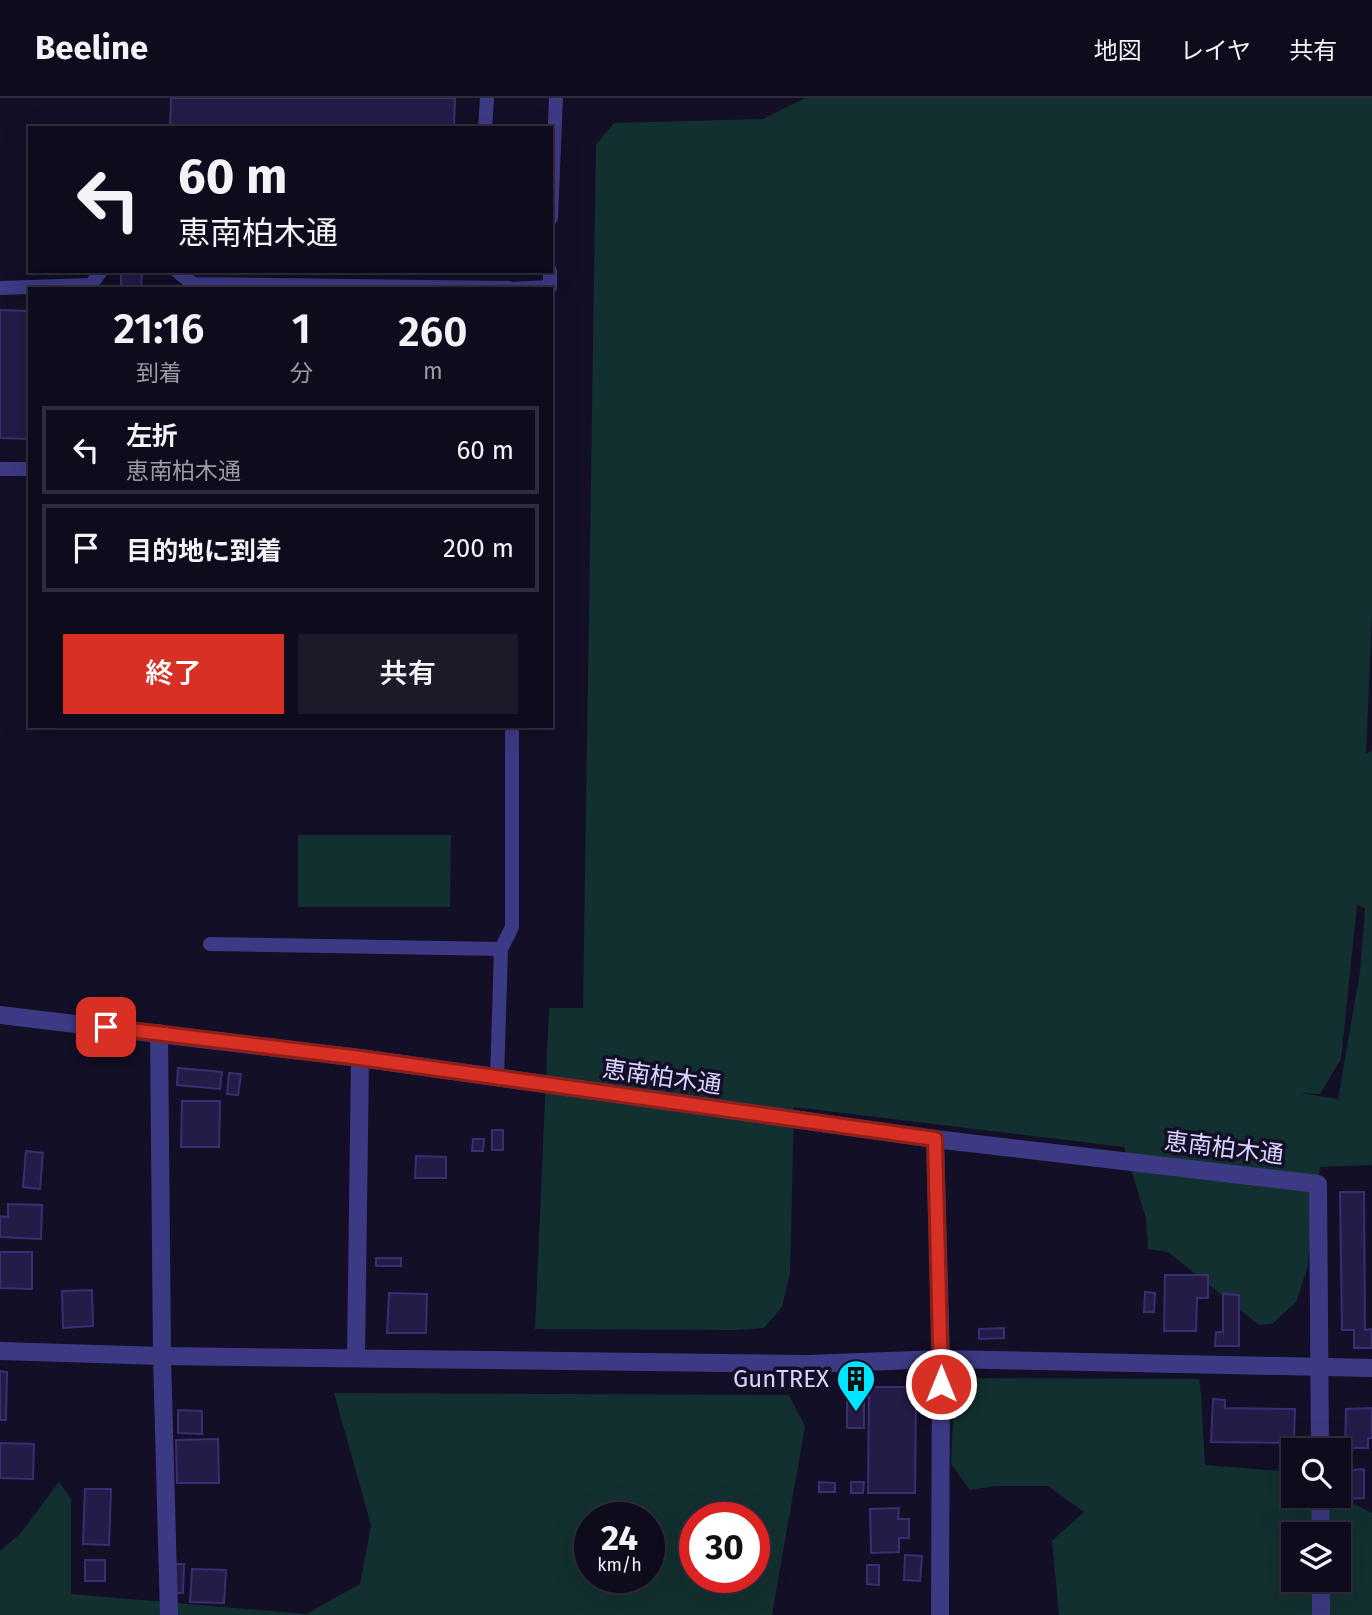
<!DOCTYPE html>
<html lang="ja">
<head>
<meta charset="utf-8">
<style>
	body { margin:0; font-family:"Fira Sans","Noto Sans JP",sans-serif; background:#1c1929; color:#f1f3f6; height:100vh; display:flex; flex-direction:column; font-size:26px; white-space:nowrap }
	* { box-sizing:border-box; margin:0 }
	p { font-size:23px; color:#9b9ba3 }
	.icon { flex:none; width:38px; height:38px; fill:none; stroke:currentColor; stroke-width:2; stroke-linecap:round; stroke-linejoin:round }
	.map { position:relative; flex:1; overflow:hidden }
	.panel { position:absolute; left:28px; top:189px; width:525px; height:441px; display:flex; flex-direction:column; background:#0e0b1c; border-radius:0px; box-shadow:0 7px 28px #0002,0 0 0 2px #2e2b3b }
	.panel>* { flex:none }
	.top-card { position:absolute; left:28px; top:28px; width:525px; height:147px; border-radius:0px; box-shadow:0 7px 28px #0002,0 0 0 2px #2e2b3b; background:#0e0b1c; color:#f1f3f6; overflow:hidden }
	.buttons { position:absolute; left:1281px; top:1340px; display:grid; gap:14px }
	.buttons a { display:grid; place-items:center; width:70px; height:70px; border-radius:0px; background:#0e0b1c; box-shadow:0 7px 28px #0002,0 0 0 2px #2e2b3b; font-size:35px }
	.speed { position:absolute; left:574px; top:1404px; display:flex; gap:14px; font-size:35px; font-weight:700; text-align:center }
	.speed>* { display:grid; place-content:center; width:91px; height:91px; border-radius:50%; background:#0e0b1c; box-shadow:0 7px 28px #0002,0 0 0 2px #2e2b3b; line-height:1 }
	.speed small { font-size:18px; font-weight:400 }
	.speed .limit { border:10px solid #d22; background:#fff; color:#111 }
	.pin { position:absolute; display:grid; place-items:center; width:60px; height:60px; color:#fff; margin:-30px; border-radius:14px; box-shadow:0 4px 10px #0006 }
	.me { position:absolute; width:77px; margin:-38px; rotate:0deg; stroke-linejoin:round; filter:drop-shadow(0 0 5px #0008) }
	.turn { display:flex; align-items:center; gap:24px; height:147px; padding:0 35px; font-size:32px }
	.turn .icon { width:91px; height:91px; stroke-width:2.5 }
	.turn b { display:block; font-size:49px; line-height:60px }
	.eta { display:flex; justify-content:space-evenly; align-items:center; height:119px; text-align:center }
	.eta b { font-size:42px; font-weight:600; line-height:49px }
	.cta { display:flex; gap:14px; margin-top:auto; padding:14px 35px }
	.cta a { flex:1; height:80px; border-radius:0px; background:#d93025; color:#fff; font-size:28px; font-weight:600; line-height:80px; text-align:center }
	.cta a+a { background:#1c1929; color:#f1f3f6 }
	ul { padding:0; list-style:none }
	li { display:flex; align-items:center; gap:21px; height:88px; margin:0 14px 10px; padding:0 21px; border:4px solid #2e2b3b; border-radius:0px }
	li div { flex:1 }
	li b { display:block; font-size:26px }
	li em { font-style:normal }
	header { display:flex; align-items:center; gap:42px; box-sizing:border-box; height:98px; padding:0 35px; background:#0e0b1c; border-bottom:2px solid #2e2b3b }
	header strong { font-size:33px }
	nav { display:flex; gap:38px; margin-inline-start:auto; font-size:24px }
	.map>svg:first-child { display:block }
	.green { fill:#12302f; fill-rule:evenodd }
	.building { fill:#241b47; stroke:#3b2d73; stroke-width:2 }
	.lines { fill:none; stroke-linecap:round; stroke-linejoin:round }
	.service { stroke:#3d3a85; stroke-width:14 }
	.minor { stroke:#3d3a85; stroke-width:18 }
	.route-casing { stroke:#8d1f18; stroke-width:18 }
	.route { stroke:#d93025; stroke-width:12 }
	.labels { text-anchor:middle; stroke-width:7; stroke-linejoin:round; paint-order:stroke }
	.street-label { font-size:24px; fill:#d9d4ff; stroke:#130f26 }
	.poi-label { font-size:24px; fill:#d9d4ff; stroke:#130f26; text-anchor:end }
</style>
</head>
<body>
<header>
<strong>Beeline</strong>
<nav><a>地図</a><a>レイヤ</a><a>共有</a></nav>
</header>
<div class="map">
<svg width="1372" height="1517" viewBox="0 0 1372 1517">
	<rect width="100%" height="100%" fill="#130f26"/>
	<g class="green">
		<path d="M805,0H1372V515L1366,656L1372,652V1067L1320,1069L1307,1171L1296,1204L1272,1226L1259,1227L1168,1154L1148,1151L1146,1120L1124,1049L794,1009L790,1175L782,1209L764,1230L737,1232L535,1231L549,910H583L596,47L614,25L763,21ZM1357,807L1365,810L1360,874L1338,1001L1299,995L1320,996L1341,961Z"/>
		<polygon points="298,737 451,737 450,809 298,809"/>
		<path d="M955,1280L1199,1281L1201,1296L1205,1367L1291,1374L1293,1375V1398H1338L1372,1415V1517H1059L1052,1443L1084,1414L1048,1388H996L970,1392L951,1366ZM1293,1437H1339V1482H1293Z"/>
		<path d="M334,1295L789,1297L805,1328L772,1517H0V1453L21,1435L59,1384L71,1401V1496L306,1516L360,1486L371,1427ZM590,1419H649V1479H590ZM695,1419H754V1479H695Z"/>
	</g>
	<g class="building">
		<polygon points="171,0 455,0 454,30 170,30"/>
		<polygon points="121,173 142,173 141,191 121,191"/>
		<polygon points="0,212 30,213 30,341 0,340"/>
		<polygon points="178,970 222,974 220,991 177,987"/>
		<polygon points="229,975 241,976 238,997 227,996"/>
		<polygon points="182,1003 220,1003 219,1049 181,1049"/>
		<rect x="492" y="1032" width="11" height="20"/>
		<polygon points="473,1041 484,1041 483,1053 472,1053"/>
		<polygon points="26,1053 43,1055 40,1091 23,1089"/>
		<polygon points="416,1058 446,1059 446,1080 415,1080"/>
		<polygon points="1340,1094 1364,1094 1365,1232 1372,1231 1372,1250 1354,1250 1354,1232 1342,1232"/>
		<polygon points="8,1106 42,1107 41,1141 0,1139 0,1118 8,1119"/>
		<polygon points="0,1154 32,1154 32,1191 0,1190"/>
		<rect x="376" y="1160" width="25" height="8"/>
		<polygon points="1165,1177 1208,1177 1208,1200 1197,1200 1196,1233 1164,1233"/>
		<polygon points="92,1192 93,1228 63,1230 62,1193"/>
		<polygon points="1145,1194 1155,1195 1154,1214 1144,1214"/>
		<polygon points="389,1195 427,1196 426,1235 387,1235"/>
		<polygon points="1223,1196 1239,1197 1239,1248 1215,1248 1216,1234 1223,1234"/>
		<polygon points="1004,1230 1004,1240 979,1241 979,1231"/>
		<polygon points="0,1273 7,1274 6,1322 0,1322"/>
		<polygon points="869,1289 916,1289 915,1395 868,1395"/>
		<rect x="847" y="1299" width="17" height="31"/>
		<polygon points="1213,1301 1225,1302 1225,1310 1295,1311 1294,1345 1211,1344"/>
		<polygon points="1372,1310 1372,1340 1368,1340 1368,1350 1345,1350 1346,1311"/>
		<polygon points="178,1312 202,1313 202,1336 178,1335"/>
		<polygon points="218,1341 219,1385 177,1385 176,1342"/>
		<polygon points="0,1345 34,1346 33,1381 0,1380"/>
		<polygon points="1364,1371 1364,1400 1341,1401 1340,1373"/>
		<polygon points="819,1384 835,1385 835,1394 819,1394"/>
		<polygon points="851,1384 864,1384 863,1395 851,1395"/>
		<polygon points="85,1391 111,1391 109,1447 83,1446"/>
		<polygon points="899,1410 898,1421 909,1421 909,1440 899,1440 899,1454 871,1455 870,1411"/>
		<polygon points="905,1457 922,1458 920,1483 904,1482"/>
		<rect x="85" y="1462" width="20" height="21"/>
		<polygon points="174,1466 184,1466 183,1495 173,1495"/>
		<polygon points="867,1467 879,1467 879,1487 867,1486"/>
		<polygon points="192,1471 226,1472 224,1505 190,1504"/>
	</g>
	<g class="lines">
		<g class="service">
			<polyline points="485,30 487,0"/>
			<polyline points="551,120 556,0"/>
			<polyline points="177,173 193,186 509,190"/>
			<polyline points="0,190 91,187 101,173"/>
			<polyline points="509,191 550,189 550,173"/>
			<polyline points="0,371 30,371"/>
			<polyline points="210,846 501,851"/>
			<polyline points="497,981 501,851 512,829 512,628"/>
		</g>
		<g class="minor">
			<polyline points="0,917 360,960 935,1041 1318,1086 1320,1353"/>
			<polyline points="159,935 162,1258 169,1517"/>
			<polyline points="935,1041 941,1261 940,1517"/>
			<polyline points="0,1253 162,1258 808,1266 941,1261 1372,1270"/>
			<polyline points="356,1260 360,960"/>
			<polyline points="1320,1398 1321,1437"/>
			<polyline points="1321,1482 1321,1517"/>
		</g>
	</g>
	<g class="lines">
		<defs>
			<polyline id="route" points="106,929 360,960 935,1041 941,1286"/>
		</defs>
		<use href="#route" class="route-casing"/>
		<use href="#route" class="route"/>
	</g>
	<defs>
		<symbol id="building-pin" viewBox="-11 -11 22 30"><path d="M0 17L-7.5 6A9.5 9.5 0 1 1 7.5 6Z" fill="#00e5ff" stroke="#130f26"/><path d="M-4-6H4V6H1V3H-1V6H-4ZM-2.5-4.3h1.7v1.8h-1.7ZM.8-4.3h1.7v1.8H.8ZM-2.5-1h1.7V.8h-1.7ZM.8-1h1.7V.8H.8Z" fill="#111"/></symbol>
	</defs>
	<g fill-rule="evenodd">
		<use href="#building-pin" x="834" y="1259" width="44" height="60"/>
	</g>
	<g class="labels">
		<g class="street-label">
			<text transform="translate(662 979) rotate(8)" y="8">恵南柏木通</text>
			<text transform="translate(1224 1050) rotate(7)" y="8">恵南柏木通</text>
		</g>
		<g class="poi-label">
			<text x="829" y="1289">GunTREX</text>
		</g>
	</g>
</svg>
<div class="buttons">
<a><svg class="icon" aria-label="search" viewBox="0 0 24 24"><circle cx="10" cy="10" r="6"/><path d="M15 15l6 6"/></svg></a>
<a><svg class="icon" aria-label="layers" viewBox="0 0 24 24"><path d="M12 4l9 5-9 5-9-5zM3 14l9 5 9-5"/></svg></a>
</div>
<div class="speed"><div>24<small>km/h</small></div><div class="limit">30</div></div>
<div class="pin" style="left:106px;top:929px;background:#d93025"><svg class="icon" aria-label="arrive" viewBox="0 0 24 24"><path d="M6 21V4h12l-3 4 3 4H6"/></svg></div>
<svg class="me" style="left:941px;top:1286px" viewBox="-20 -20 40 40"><circle r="17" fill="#d93025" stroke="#fff" stroke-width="3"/><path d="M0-11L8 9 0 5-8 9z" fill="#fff"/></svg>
<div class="top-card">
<div class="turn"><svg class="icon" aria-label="left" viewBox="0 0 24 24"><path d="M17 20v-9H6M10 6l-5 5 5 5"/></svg><div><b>60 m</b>恵南柏木通</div></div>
</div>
<section class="panel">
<div class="eta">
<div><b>21:16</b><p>到着</p></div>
<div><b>1</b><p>分</p></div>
<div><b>260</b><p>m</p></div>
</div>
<ul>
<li><svg class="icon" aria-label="left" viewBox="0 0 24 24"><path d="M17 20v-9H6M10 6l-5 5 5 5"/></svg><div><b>左折</b><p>恵南柏木通</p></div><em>60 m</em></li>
<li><svg class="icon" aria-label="arrive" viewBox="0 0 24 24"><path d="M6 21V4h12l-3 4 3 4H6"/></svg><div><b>目的地に到着</b></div><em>200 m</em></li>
</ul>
<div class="cta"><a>終了</a><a>共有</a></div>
</section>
</div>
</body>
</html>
